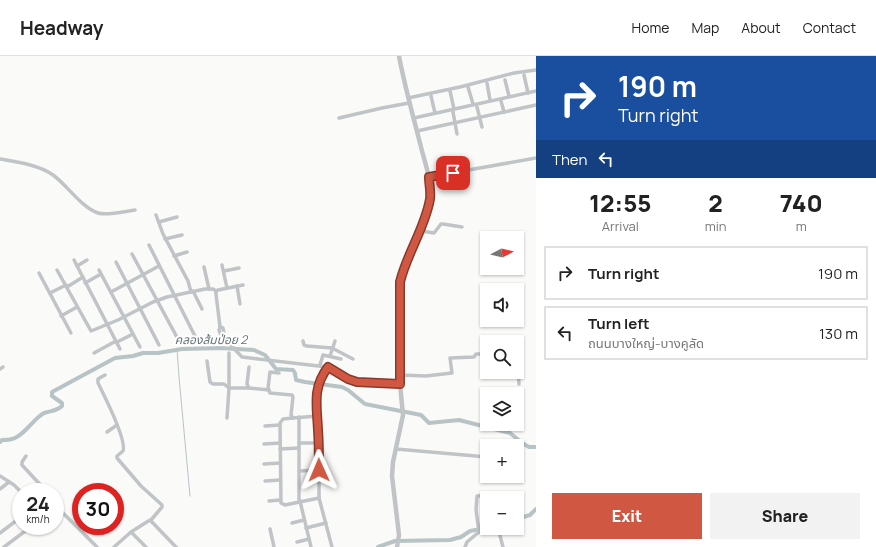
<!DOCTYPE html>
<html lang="en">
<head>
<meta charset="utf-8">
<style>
	body { margin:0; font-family:Manrope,"Noto Sans Thai",sans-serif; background:#f2f2f2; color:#222; height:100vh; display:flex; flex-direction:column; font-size:15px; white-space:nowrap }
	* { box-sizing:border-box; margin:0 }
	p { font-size:13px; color:#767676 }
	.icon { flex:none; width:22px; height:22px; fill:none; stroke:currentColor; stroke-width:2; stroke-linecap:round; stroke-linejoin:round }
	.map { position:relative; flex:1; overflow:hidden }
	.sheet { display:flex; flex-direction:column; background:#fff; width:340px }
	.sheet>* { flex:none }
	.hud { background:#1a4fa0; color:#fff; overflow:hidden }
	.needle { width:26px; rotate:83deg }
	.controls { position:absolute; left:480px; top:175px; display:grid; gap:8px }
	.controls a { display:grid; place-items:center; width:44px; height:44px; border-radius:0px; background:#fff; box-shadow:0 1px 3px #0004; font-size:20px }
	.speed { position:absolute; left:12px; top:427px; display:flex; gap:8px; font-size:20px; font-weight:700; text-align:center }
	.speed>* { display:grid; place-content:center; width:52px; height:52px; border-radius:50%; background:#fff; box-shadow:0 1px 3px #0004; line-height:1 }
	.speed small { font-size:10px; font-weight:400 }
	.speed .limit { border:6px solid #d22; background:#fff; color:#111 }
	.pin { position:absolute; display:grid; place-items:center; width:34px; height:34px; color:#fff; margin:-17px; border-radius:8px; box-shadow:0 2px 6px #0006 }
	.me { position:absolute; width:44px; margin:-22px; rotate:359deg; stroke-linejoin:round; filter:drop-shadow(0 0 3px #0008) }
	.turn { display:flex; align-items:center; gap:14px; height:84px; padding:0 16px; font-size:18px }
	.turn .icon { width:52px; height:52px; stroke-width:2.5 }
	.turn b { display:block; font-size:28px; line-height:34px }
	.then { display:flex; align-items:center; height:38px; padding:0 16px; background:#0003; gap:8px; font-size:15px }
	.eta { display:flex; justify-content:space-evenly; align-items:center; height:68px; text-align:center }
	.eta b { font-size:24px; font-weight:800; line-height:28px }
	.cta { display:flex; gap:8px; margin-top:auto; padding:8px 16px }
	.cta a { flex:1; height:46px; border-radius:0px; background:#d05842; color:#fff; font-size:16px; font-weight:800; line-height:46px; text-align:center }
	.cta a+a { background:#f2f2f2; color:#222 }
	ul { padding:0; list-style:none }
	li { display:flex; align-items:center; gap:12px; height:54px; margin:0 8px 6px; padding:0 8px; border:2px solid #e0e0e0; border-radius:0px }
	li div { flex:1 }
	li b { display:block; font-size:15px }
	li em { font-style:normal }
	header { display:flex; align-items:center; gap:24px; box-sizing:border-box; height:56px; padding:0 20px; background:#fff; border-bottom:1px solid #e0e0e0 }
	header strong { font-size:19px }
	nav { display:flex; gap:22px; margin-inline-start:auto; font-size:14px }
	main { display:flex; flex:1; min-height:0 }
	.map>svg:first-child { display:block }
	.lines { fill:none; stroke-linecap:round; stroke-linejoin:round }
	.stream { stroke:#b8c3c6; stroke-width:1 }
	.canal { stroke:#b8c3c6; stroke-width:4 }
	.minor { stroke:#c0c4c7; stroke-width:3.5 }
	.tertiary { stroke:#c0c4c7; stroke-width:4.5 }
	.route-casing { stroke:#87392b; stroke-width:10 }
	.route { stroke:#d05842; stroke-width:7 }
	.labels { text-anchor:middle; stroke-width:4; stroke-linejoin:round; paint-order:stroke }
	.water-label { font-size:12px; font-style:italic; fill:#637579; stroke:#fff }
</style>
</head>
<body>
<header>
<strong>Headway</strong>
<nav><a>Home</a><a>Map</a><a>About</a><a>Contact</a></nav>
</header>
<main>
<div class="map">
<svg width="536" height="491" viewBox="0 0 536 491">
	<rect width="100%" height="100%" fill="#fafaf8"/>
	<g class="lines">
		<polyline class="stream" points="177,293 179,321 190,440"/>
		<g class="canal">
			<path d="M0,386L2,384C5,384 9,384 12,383C23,381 33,363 44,357C50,355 57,355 62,350V347L52,340V336L115,302L133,300L143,297H158L182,293L220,292L254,294L265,299L276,313L293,314L295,317L296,324L305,326L342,331L348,334L365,348L421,359L429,367L459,364L510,377L522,387L529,391H536"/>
			<polyline points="517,463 530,459 536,453"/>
			<polyline points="378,491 395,485 450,484 461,481 470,475 487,472"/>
		</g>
		<g class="minor">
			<polyline points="524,19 528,37"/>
			<polyline points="505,24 509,40"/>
			<polyline points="487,27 490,44"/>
			<polyline points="468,31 473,48"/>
			<polyline points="450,35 454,53"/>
			<polyline points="431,40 435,57"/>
			<polyline points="408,42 460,31 514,17 536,14"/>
			<polyline points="501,45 504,56"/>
			<polyline points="477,51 482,71"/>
			<polyline points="453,56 457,78"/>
			<polyline points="339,62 382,52 409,47"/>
			<polyline points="414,62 536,35"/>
			<polyline points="417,75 536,49"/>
			<path d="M0,103C17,106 39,109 53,119C67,129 82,152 98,157C107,160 126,155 135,154"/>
			<polyline points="429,121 536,102"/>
			<polyline points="156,159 163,178 188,225 191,236"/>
			<polyline points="159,166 177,161"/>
			<polyline points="421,175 434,177 441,168 443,168 462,171"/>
			<polyline points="165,183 182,179"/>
			<polyline points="149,189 198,286"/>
			<polyline points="132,198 179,285"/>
			<polyline points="174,200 187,196"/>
			<polyline points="74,204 120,293"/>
			<polyline points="116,206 159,289"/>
			<polyline points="222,209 227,232"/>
			<polyline points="77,210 87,204"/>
			<polyline points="204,211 209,233"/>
			<polyline points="57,214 91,275 118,264 153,246 167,241 205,233 213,233 216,235"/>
			<polyline points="99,214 140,291"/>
			<polyline points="224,215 239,212"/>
			<polyline points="39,217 71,277"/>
			<polyline points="85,227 101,218"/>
			<polyline points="243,229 218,234 216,235 216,238 220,271 219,274 221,279 242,301 327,311 348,323 357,326 400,328"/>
			<polyline points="237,230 240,248"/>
			<polyline points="67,231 83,221"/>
			<polyline points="193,235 202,253"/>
			<polyline points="111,236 159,210"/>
			<polyline points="50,237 66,229"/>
			<polyline points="61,260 77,251"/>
			<polyline points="220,271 223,272 225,282"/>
			<polyline points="303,285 304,289 307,290 332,292 353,303"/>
			<polyline points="117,286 133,278"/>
			<polyline points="94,297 116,285"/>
			<polyline points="330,300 335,285"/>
			<polyline points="517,300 519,328"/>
			<polyline points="207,305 210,326 213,328 224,328 229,332 249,332"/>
			<polyline points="320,309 323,299 341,303"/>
			<polyline points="249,311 247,328 249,332 269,334"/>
			<polyline points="329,311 318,331 316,345 319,388 319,442 332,491"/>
			<polyline points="0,313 3,311"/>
			<polyline points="279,317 270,316 268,332 270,337 292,339 293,341 291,359 293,362 317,360"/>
			<path d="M105,319L98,323V327C104,339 127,384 123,395L117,400V402L141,430L162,449V451L151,464"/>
			<polyline points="400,319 426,320 452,317 450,302 474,301 476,298 487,298"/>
			<polyline points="227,362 229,332 229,297"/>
			<polyline points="293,362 283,363 280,367 281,447 285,449 319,442"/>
			<polyline points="265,370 280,369"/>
			<polyline points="107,376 117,369"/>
			<polyline points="299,387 319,387"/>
			<polyline points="264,388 280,387"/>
			<polyline points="280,393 299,392"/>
			<polyline points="396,393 487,401"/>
			<polyline points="26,400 22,406 22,409 47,436"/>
			<polyline points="264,408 280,407"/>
			<polyline points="299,415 319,414"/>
			<polyline points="0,420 14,429 21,436"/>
			<polyline points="265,425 280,424"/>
			<polyline points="0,433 9,426"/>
			<polyline points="269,445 280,444"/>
			<polyline points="300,445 311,491"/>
			<polyline points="299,446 299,361"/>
			<polyline points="55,452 57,451 97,491"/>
			<polyline points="292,467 304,464"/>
			<polyline points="306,472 326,467"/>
			<polyline points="270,473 274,491"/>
			<polyline points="131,476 146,491"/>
			<polyline points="499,476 503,491"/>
			<polyline points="0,477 21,461"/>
			<polyline points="297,486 309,483"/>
			<polyline points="4,491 32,470"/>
			<polyline points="114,491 131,476 150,464 176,491"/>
			<polyline points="465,491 467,486 479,476 476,454 477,440 499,439"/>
		</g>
		<path class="tertiary" d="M397,491L399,479L392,420L393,406L403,359L400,328V226C407,197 425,172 430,143C432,127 426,110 422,95C414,63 405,32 399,0"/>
	</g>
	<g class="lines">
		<defs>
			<path id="route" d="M319,414C319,400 319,387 318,374C317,350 312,332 328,311L348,323L357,326L400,328V226C407,197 425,172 430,143C431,135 429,128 429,121L453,117"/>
		</defs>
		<use href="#route" class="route-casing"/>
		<use href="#route" class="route"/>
	</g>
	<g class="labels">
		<g class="water-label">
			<text x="211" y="288">คลองส้มป่อย 2</text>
		</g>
	</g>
</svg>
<div class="controls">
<a><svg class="needle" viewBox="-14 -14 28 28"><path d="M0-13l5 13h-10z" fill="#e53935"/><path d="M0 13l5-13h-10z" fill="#767676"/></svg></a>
<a><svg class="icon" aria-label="sound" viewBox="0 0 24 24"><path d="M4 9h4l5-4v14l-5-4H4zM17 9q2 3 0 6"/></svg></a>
<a><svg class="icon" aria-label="search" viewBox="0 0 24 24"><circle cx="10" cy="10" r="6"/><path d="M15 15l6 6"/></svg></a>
<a><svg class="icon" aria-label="layers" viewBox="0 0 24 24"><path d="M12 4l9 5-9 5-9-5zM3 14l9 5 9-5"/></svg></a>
<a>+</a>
<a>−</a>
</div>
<div class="speed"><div>24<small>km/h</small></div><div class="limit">30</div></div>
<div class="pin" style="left:453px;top:117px;background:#d93025"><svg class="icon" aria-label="arrive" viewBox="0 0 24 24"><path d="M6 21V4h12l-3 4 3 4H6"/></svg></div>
<svg class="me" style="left:319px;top:414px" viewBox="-20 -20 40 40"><path d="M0-17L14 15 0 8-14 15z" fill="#d05842" stroke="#fff" stroke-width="4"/></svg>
</div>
<section class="sheet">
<div class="hud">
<div class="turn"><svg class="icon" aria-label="right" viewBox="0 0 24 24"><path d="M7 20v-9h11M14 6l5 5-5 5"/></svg><div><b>190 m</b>Turn right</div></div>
<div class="then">Then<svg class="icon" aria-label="left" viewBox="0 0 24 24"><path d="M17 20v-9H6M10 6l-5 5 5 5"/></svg></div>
</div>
<div class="eta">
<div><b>12:55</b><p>Arrival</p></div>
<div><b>2</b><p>min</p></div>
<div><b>740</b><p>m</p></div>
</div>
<ul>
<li><svg class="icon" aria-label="right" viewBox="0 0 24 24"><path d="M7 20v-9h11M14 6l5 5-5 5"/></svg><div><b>Turn right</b></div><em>190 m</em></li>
<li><svg class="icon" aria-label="left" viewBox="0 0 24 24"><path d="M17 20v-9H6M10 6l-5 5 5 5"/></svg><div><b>Turn left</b><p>ถนนบางใหญ่-บางคูลัด</p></div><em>130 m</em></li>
</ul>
<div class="cta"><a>Exit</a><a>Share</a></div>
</section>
</main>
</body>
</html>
